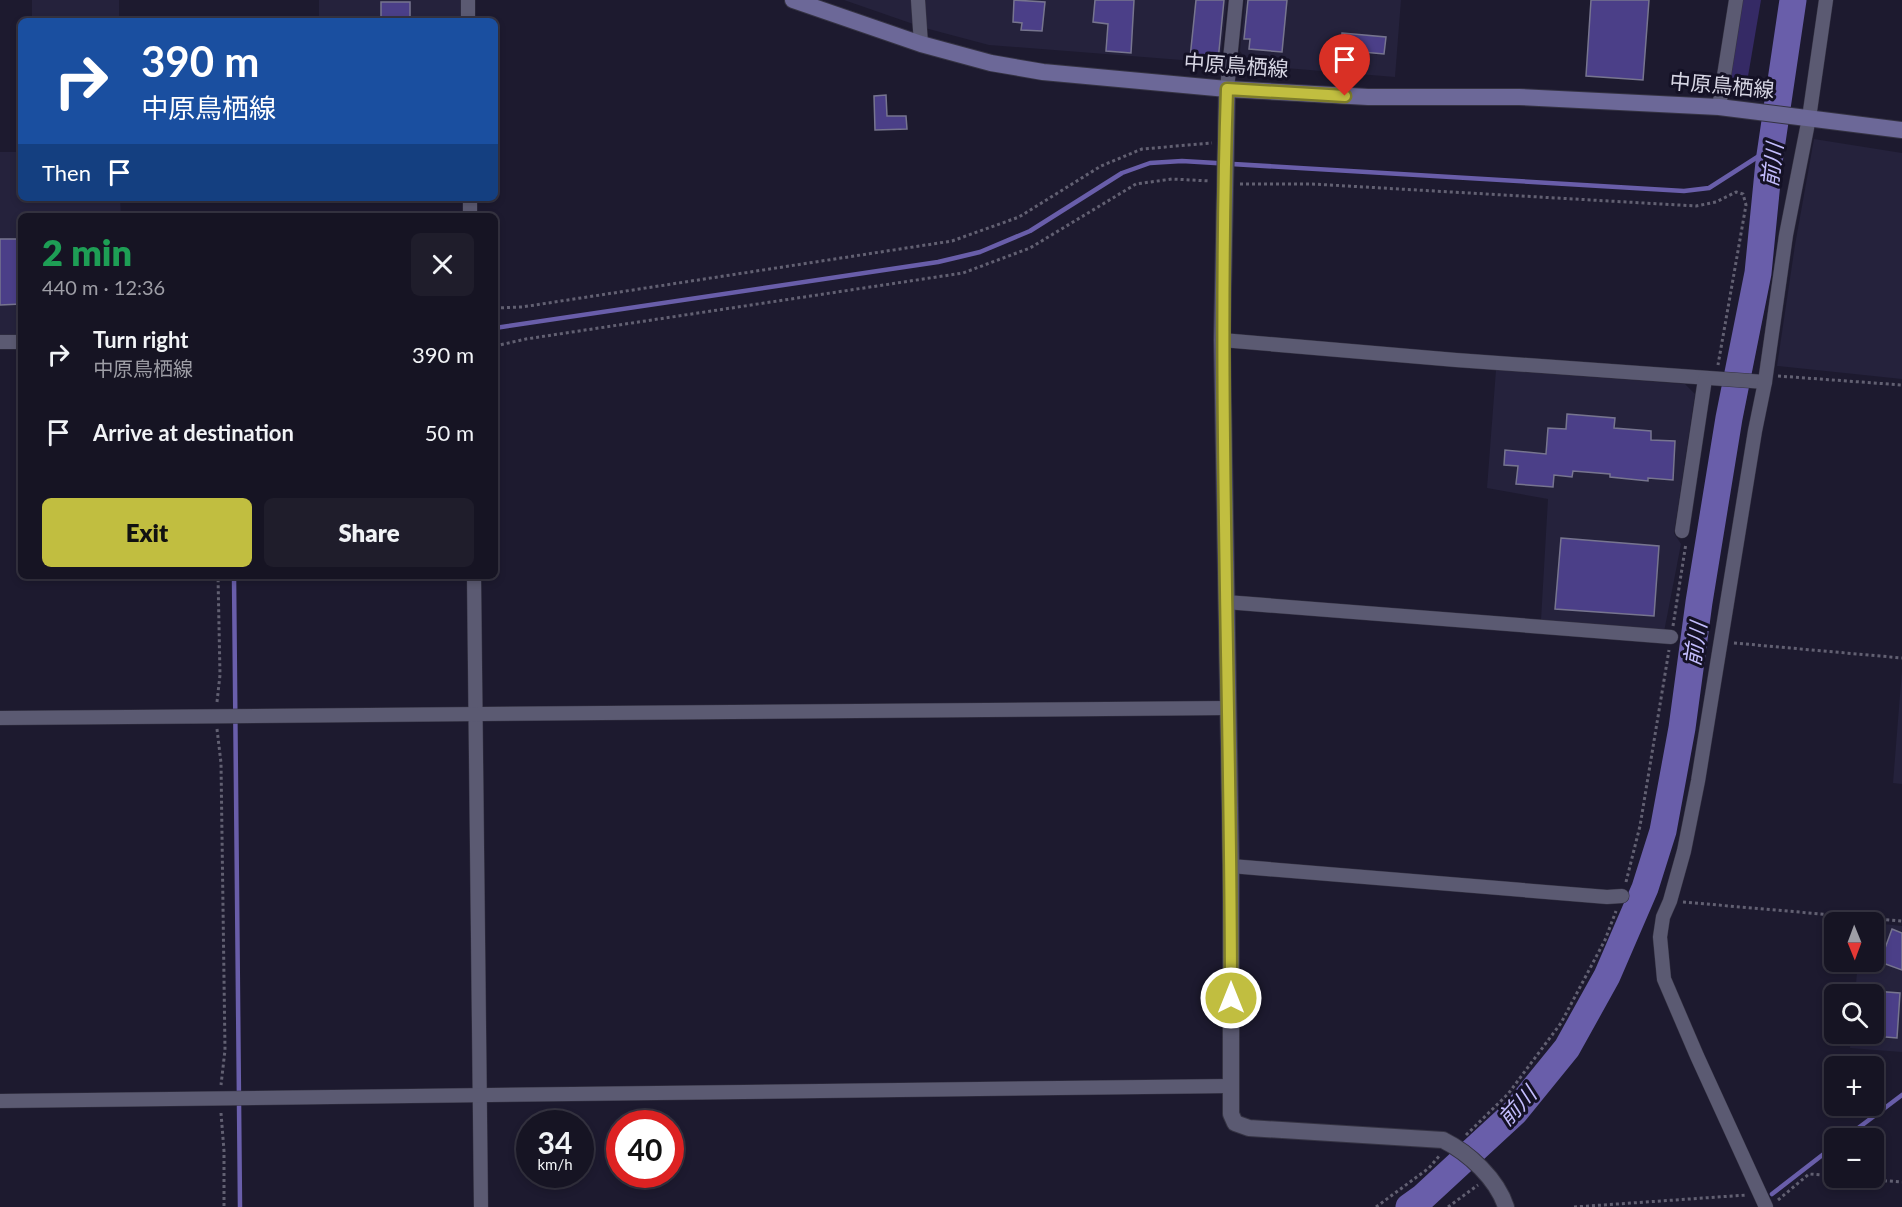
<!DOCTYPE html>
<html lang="en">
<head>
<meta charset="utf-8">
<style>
	body { margin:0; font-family:Lato,"Noto Sans JP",sans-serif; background:#1f1d2b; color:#f1f3f6; height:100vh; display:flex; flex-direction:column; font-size:22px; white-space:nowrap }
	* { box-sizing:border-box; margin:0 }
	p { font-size:20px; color:#9e9ea6 }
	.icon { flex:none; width:33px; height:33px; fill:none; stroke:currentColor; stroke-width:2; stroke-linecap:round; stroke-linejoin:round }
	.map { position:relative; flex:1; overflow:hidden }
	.drawer { position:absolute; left:18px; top:213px; width:480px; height:366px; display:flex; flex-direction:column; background:#161423; border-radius:9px; box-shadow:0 3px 9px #0003,0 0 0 2px #353341 }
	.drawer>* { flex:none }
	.guide { position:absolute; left:18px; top:18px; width:480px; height:183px; border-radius:9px; box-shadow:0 3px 9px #0003,0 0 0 2px #353341; background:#1a4fa0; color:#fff; overflow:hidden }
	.needle { width:39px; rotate:179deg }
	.buttons { position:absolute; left:1824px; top:912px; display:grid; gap:12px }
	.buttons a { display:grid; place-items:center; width:60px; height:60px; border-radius:9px; background:#161423; box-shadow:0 3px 9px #0003,0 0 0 2px #353341; font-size:30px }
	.speed { position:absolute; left:516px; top:1110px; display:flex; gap:12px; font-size:30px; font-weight:700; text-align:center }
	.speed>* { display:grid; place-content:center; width:78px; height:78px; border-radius:50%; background:#161423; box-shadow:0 3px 9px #0003,0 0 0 2px #353341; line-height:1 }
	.speed small { font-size:15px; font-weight:400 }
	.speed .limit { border:9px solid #d22; background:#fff; color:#111 }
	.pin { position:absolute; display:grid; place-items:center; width:51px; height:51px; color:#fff; margin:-62px -26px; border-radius:50% 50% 50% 0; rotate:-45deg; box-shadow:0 0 6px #0007 }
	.pin .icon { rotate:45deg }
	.me { position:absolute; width:66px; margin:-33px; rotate:0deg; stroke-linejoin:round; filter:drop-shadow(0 0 4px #0008) }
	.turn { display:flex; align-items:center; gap:21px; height:126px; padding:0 24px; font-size:27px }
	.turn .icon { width:78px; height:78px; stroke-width:2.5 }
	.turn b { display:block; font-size:42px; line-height:51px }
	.then { display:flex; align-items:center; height:57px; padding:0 24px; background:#0003; gap:12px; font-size:22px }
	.round { display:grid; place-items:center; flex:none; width:63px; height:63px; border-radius:9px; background:#1f1d2b }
	.summary { display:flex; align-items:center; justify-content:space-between; height:102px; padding:0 24px }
	h1 { font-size:36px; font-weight:800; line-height:45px; color:#1e9e55 }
	.primary-button { display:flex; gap:12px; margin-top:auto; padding:12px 24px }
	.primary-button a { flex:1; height:69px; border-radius:9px; background:#c1be40; color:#111; font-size:24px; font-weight:800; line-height:69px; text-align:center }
	.primary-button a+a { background:#1f1d2b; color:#f1f3f6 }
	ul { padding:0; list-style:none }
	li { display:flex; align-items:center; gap:18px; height:78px; padding:0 24px }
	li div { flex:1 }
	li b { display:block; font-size:22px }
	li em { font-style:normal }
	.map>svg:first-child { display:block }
	.built { fill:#25223c }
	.green { fill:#352a65 }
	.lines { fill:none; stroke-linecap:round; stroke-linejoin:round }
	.stream { stroke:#695eaa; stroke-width:4.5 }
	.river { stroke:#695eaa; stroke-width:27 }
	.building { fill:#4b3f88; stroke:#77758f; stroke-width:1.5 }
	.minor-casing { stroke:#353343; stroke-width:15 }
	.tertiary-casing { stroke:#353343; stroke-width:18 }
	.secondary-casing { stroke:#353343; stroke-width:18 }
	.path { stroke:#626072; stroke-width:3; stroke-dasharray:3 3; stroke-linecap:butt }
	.minor { stroke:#5b5a72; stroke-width:14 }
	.tertiary { stroke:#5b5a72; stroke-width:16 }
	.secondary { stroke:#6c6898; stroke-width:16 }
	.route-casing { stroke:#7d7c2a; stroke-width:15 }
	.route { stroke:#c1be40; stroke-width:10 }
	.labels { text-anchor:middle; stroke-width:6; stroke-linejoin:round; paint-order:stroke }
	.street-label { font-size:21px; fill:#d6d5e3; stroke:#141125 }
	.water-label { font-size:22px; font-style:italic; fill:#c3bdfd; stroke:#141125 }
</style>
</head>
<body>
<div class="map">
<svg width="1902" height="1207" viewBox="0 0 1902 1207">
	<rect width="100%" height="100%" fill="#1d1a2f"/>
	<g class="built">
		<rect x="32" y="0" width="87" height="21"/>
		<polygon points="319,0 465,0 464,21 319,21"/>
		<polygon points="844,0 912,0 916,25"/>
		<polygon points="922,0 1227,0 1220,63 989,45 925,28"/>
		<polygon points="1245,0 1401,0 1395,77 1249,65 1240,51"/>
		<polygon points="1814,139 1902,153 1902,379 1777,366 1795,245"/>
		<polygon points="0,152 21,152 21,198 120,198 121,216 21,216 21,335 0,336"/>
		<polygon points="1496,370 1685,384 1695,394 1674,533 1681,544 1664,632 1541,620 1548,499 1487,488"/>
		<polygon points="1902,670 1902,784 1893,783"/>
		<polygon points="1874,923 1902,926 1902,1052 1850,1048 1851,1034 1874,1034 1874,994 1855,994 1858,962 1874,962"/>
	</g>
	<polygon class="green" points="1739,0 1761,0 1746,88 1725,85"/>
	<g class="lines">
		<g class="stream">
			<polyline points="495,328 938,262 980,252 1030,231 1122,173 1150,163 1182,161 1684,191 1709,188 1759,156 1774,127"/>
			<polyline points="234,576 240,1207"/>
			<polyline points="1845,1138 1902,1095"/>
			<polyline points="1772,1194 1834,1146"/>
		</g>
		<polyline class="river" points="1409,1207 1423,1197 1515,1112 1567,1048 1607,976 1645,888 1663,831 1682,728 1699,602 1729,418 1758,273 1769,162 1793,0"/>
	</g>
	<g class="building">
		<polygon points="1014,0 1045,2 1042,31 1021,30 1022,23 1013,22"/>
		<polygon points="1095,0 1134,0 1131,53 1106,51 1108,24 1093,22"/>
		<polygon points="1196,0 1224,0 1218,61 1190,58"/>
		<polygon points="1248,0 1287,0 1282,52 1249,49 1250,39 1244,39"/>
		<polygon points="1591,0 1649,0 1643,80 1586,76"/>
		<rect x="381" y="2" width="29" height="19"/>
		<polygon points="1342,33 1386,37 1384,54 1341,50"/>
		<polygon points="886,95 887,116 906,116 907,129 875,130 874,96"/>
		<polygon points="0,239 21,239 21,304 0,305"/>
		<polygon points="1567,414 1615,418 1614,428 1651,431 1651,440 1675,441 1673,480 1648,478 1648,481 1610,477 1610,474 1573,471 1572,477 1554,475 1553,487 1516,484 1518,466 1504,465 1505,450 1546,454 1548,428 1566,429"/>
		<polygon points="1561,538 1659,546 1654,616 1555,609"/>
		<polygon points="1892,929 1902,933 1902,970 1880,962"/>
		<polygon points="1874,991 1900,993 1897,1038 1874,1036"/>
	</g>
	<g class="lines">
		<defs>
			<g id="minor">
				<polyline points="468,0 468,21"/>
				<polyline points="918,0 921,44"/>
				<polyline points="1227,89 1236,0"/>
				<polyline points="1719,107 1736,0"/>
				<polyline points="470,198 470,216"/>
				<polyline points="1222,340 1456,360 1765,382"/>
				<polyline points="0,342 21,342"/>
				<polyline points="1682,531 1705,379"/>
				<polyline points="474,576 481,1207"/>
				<polyline points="1226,602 1671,637"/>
				<polyline points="0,718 1228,708"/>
				<polyline points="1231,866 1607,897 1622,896"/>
				<polyline points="0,1101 1231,1086"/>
				<polyline points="1766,1207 1697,1056 1664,979 1660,937 1663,917 1670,901 1684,851 1698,781 1755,431 1765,382 1786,235 1809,118 1826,0"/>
			</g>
			<path id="tertiary" d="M1227,89L1222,340L1231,866V1114L1235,1123L1249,1128L1443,1140C1469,1153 1497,1179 1506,1207"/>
			<polyline id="secondary" points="793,0 921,44 991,63 1043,72 1227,89 1368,97 1519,97 1719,107 1902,130"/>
		</defs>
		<use href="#minor" class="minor-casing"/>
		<use href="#tertiary" class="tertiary-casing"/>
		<use href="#secondary" class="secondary-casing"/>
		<g class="path">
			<polyline points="1240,184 1312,184 1696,206 1716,202 1736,192 1743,194 1746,205 1718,365"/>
			<polyline points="495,308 522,307 952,241 1019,217 1101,166 1142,149 1212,143"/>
			<polyline points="495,346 526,339 963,273 1030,248 1136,184 1172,179 1210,181"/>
			<polyline points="1778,376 1902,385"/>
			<polyline points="1673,626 1686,543"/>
			<polyline points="1734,643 1902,658"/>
			<polyline points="217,702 220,675 218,576"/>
			<polyline points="217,729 221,763 225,1050 221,1085"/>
			<polyline points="1626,882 1640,826 1669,650"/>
			<polyline points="1683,902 1902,921"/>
			<polyline points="221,1113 224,1151 224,1207"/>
			<polyline points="1466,1135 1508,1094 1561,1023 1605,940 1616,911"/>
			<polyline points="1848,1178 1902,1182"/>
			<polyline points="1778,1200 1809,1174 1834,1176"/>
			<polyline points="1376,1207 1429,1168 1440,1155"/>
			<polyline points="1448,1207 1478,1185"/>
			<polyline points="1574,1207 1747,1195"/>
		</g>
		<use href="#minor" class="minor"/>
		<use href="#tertiary" class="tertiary"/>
		<use href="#secondary" class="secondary"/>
	</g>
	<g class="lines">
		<defs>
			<path id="route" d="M1231,998C1231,695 1217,392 1227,89L1345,96"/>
		</defs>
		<use href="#route" class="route-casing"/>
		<use href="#route" class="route"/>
	</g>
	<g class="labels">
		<g class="street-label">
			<text transform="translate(1236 66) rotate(4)" y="7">中原鳥栖線</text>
			<text transform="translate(1722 86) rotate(5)" y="7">中原鳥栖線</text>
		</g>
		<g class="water-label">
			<text transform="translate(1772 165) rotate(-83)" y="8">前川</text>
			<text transform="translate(1695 644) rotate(-81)" y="8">前川</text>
			<text transform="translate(1517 1106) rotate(-47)" y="8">前川</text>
		</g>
	</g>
</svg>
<div class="buttons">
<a><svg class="needle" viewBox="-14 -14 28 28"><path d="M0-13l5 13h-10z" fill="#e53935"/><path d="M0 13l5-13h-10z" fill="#9e9ea6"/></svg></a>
<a><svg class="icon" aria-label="search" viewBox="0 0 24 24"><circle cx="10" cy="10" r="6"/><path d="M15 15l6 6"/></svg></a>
<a>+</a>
<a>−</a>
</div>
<div class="speed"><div>34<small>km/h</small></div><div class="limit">40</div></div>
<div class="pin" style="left:1345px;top:96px;background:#d93025"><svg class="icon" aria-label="arrive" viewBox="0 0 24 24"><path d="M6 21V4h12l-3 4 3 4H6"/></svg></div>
<svg class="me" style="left:1231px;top:998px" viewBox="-20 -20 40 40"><circle r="17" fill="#c1be40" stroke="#fff" stroke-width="3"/><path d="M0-11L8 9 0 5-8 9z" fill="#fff"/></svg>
<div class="guide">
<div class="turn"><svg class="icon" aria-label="right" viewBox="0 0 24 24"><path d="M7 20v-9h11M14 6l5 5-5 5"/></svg><div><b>390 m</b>中原鳥栖線</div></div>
<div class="then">Then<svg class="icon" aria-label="arrive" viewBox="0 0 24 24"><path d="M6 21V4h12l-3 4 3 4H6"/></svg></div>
</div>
<section class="drawer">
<div class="summary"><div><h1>2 min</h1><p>440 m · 12:36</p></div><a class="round"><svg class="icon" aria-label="close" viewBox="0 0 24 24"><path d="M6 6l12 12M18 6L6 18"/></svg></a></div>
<ul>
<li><svg class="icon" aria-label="right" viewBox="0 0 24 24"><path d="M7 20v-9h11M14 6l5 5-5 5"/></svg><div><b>Turn right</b><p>中原鳥栖線</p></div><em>390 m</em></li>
<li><svg class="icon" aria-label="arrive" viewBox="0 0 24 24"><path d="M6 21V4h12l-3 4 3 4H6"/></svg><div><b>Arrive at destination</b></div><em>50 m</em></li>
</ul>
<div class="primary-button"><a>Exit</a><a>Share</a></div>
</section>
</div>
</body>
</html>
